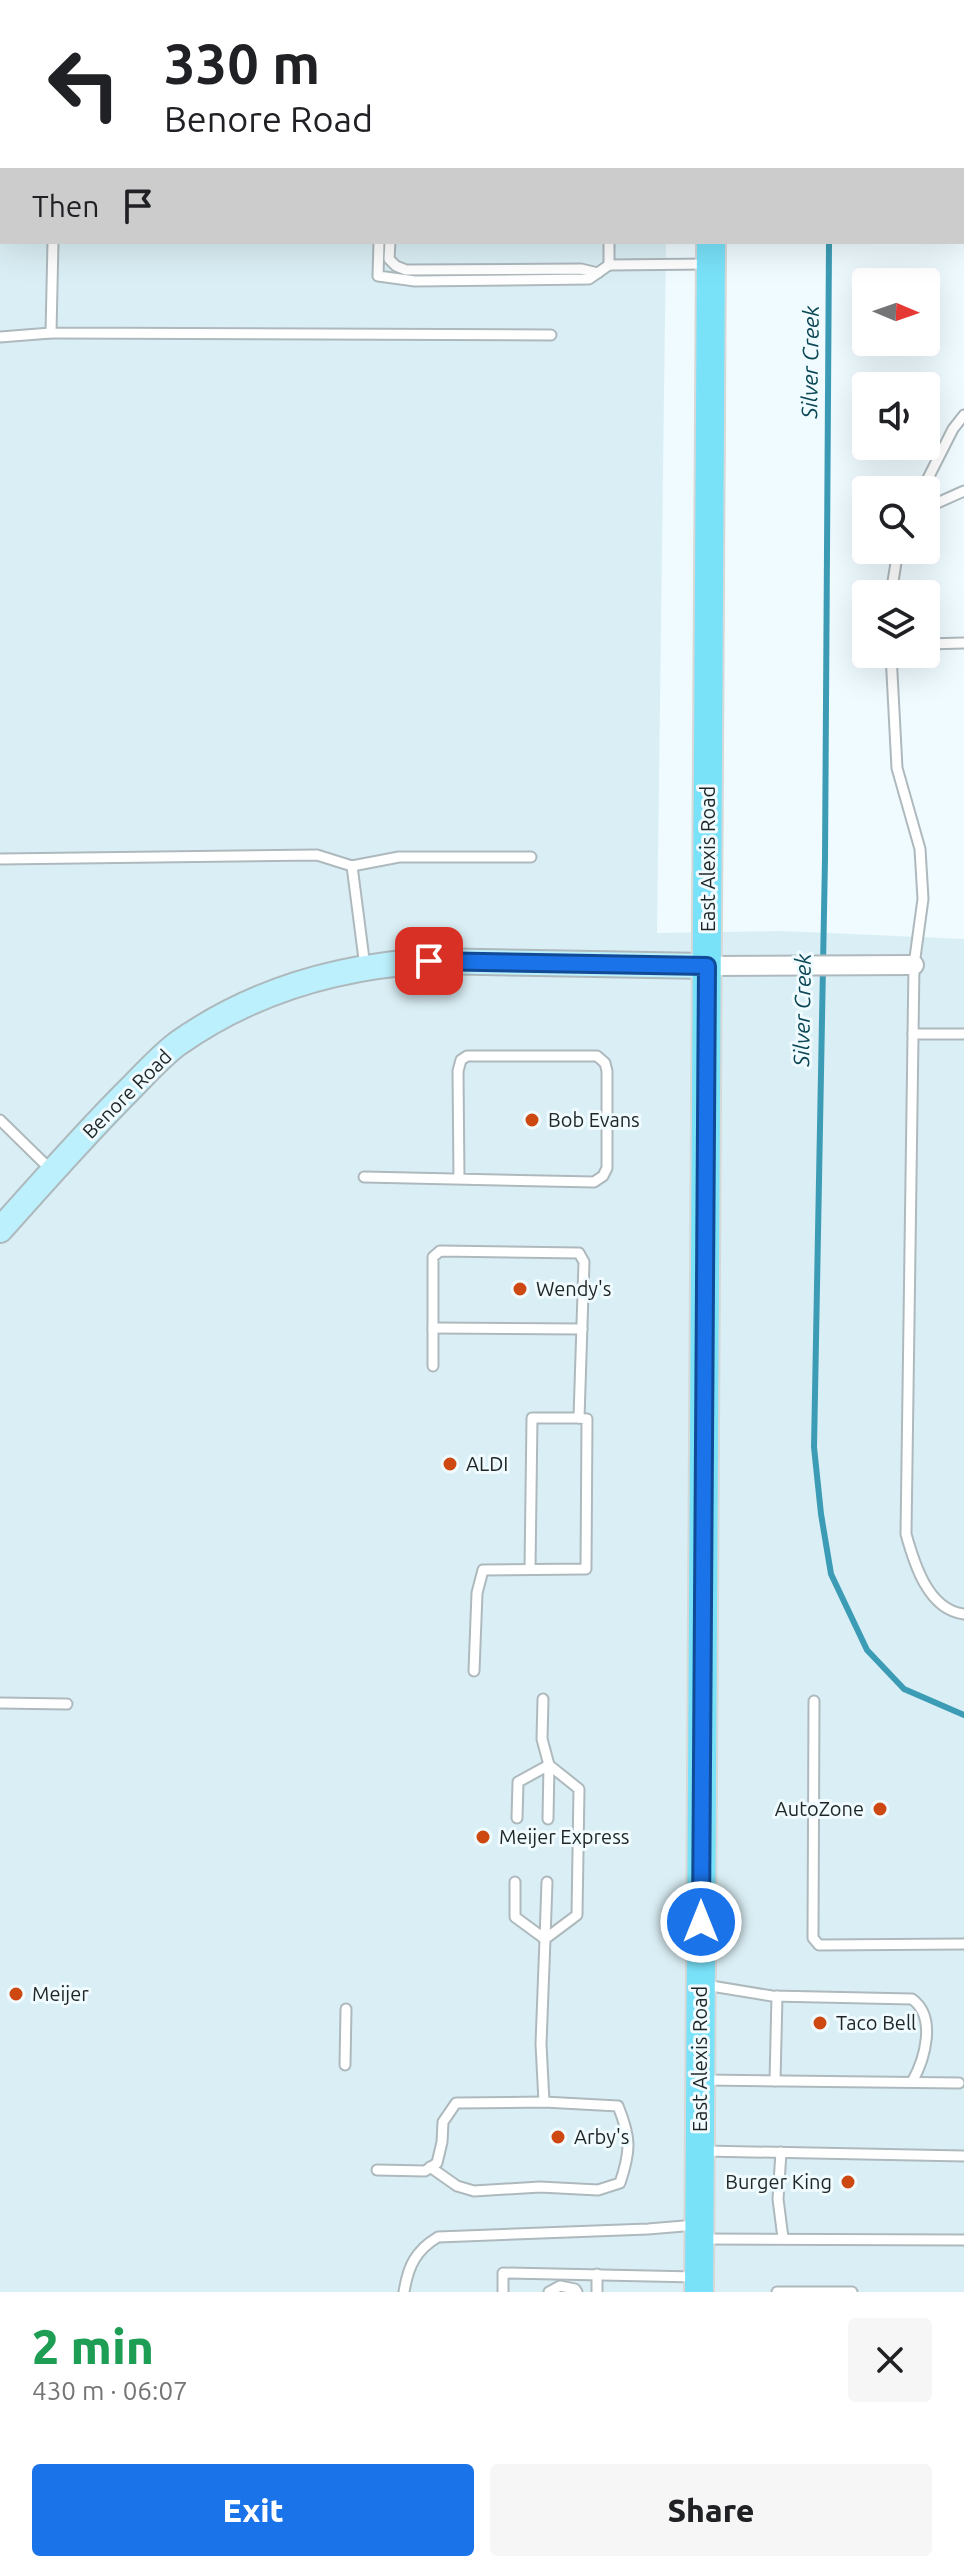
<!DOCTYPE html>
<html lang="en">
<head>
<meta charset="utf-8">
<style>
	body { margin:0; font-family:Ubuntu,sans-serif; background:#f6f6f6; color:#202124; height:100vh; display:flex; flex-direction:column; font-size:30px; white-space:nowrap }
	* { box-sizing:border-box; margin:0 }
	p { font-size:26px; color:#757577 }
	.icon { flex:none; width:44px; height:44px; fill:none; stroke:currentColor; stroke-width:2; stroke-linecap:round; stroke-linejoin:round }
	.map { position:relative; height:2292px; overflow:hidden }
	.sheet { display:flex; flex-direction:column; background:#fff; flex:1 }
	.sheet>* { flex:none }
	.hud { position:absolute; left:0px; top:0px; width:964px; height:244px; box-shadow:0 8px 32px #0002; background:#fff; color:#202124; overflow:hidden }
	.needle { width:52px; rotate:92deg }
	.tools { position:absolute; left:852px; top:268px; display:grid; gap:16px }
	.tools a { display:grid; place-items:center; width:88px; height:88px; border-radius:8px; background:#fff; box-shadow:0 8px 32px #0002; font-size:40px }
	.pin { position:absolute; display:grid; place-items:center; width:68px; height:68px; color:#fff; margin:-34px; border-radius:16px; box-shadow:0 4px 12px #0006 }
	.me { position:absolute; width:88px; margin:-44px; rotate:0deg; stroke-linejoin:round; filter:drop-shadow(0 0 6px #0008) }
	.turn { display:flex; align-items:center; gap:28px; height:168px; padding:0 32px; font-size:36px }
	.turn .icon { width:104px; height:104px; stroke-width:2.5 }
	.turn b { display:block; font-size:56px; line-height:68px }
	.then { display:flex; align-items:center; height:76px; padding:0 32px; background:#0003; gap:16px; font-size:30px }
	.round { display:grid; place-items:center; flex:none; width:84px; height:84px; border-radius:8px; background:#f6f6f6 }
	.overview { display:flex; align-items:center; justify-content:space-between; height:136px; padding:0 32px }
	h1 { font-size:48px; font-weight:800; line-height:60px; color:#1e9e55 }
	.action { display:flex; gap:16px; margin-top:auto; padding:16px 32px }
	.action a { flex:1; height:92px; border-radius:8px; background:#1a73e8; color:#fff; font-size:32px; font-weight:800; line-height:92px; text-align:center }
	.action a+a { background:#f6f6f6; color:#202124 }
	.map>svg:first-child { display:block }
	.built { fill:#daeff5 }
	.lines { fill:none; stroke-linecap:round; stroke-linejoin:round }
	.stream { stroke:#3c9cb5; stroke-width:6 }
	.lane-casing { stroke:#aeb9bd; stroke-width:13 }
	.street-casing { stroke:#aeb9bd; stroke-width:22 }
	.secondary-casing { stroke:#aeb9bd; stroke-width:28 }
	.primary-casing { stroke:#d7d8d8; stroke-width:32 }
	.lane { stroke:#fff; stroke-width:9 }
	.street { stroke:#fff; stroke-width:18 }
	.secondary { stroke:#bcf0fc; stroke-width:24 }
	.primary { stroke:#79e2f9; stroke-width:28 }
	.route-casing { stroke:#114b97; stroke-width:20 }
	.route { stroke:#1a73e8; stroke-width:14 }
	.poi-dot { fill:#ce4811; stroke:#effbff; stroke-width:3 }
	.labels { text-anchor:middle; stroke-width:6; stroke-linejoin:round; paint-order:stroke }
	.street-label { font-size:20px; fill:#1f2425; stroke:#effbff }
	.poi-label { font-size:20px; fill:#1f2425; stroke:#effbff; text-anchor:start }
	.water-label { font-size:22px; font-style:italic; fill:#0a4755; stroke:#effbff }
</style>
</head>
<body>
<div class="map">
<svg width="964" height="2292" viewBox="0 0 964 2292">
	<rect width="100%" height="100%" fill="#effbff"/>
	<polygon class="built" points="0,0 668,0 668,2 2,2 2,242 666,242 657,933 783,931 964,939 964,2292 0,2292"/>
	<g class="lines">
		<g class="stream">
			<polyline points="772,0 774,2"/>
			<polyline points="829,242 825,859 814,1447 821,1514 831,1574 867,1650 904,1689 964,1715"/>
		</g>
		<defs>
			<g id="lane">
				<polyline points="56,2 56,0"/>
				<polyline points="432,2 432,0"/>
				<polyline points="909,2 910,0"/>
				<polyline points="962,170 964,169"/>
				<polyline points="53,242 51,333 551,335"/>
				<polyline points="379,242 378,276 415,281 589,279 609,265"/>
				<polyline points="390,242 389,259 396,266 406,270 581,269 598,273"/>
				<polyline points="609,242 609,265 708,264"/>
				<polyline points="0,337 51,333"/>
				<polyline points="922,490 953,429 964,415"/>
				<polyline points="926,508 964,491"/>
				<polyline points="891,594 898,550"/>
				<polyline points="926,644 964,643"/>
				<path d="M891,654L897,768L920,849L923,899L914,965L906,1534C914,1563 928,1610 964,1614"/>
				<polyline points="0,859 317,855 352,866 365,967"/>
				<polyline points="352,866 399,857 531,857"/>
				<polyline points="913,1034 964,1034"/>
				<polyline points="0,1120 50,1169"/>
				<polyline points="364,1177 594,1182 603,1176 607,1168 607,1071 605,1063 597,1056 467,1056 461,1060 458,1071 459,1179"/>
				<polyline points="433,1328 582,1329"/>
				<polyline points="433,1366 433,1257 440,1251 579,1253 584,1262 579,1418 587,1419 586,1569 483,1570 477,1593 474,1671"/>
				<polyline points="530,1569 532,1418 579,1418"/>
				<polyline points="543,1699 542,1739 549,1765 579,1789 577,1915 545,1939 541,2044 544,2102"/>
				<polyline points="814,1701 813,1938 819,1945 964,1944"/>
				<polyline points="0,1703 67,1704"/>
				<polyline points="517,1818 518,1782 549,1765 548,1819"/>
				<polyline points="515,1882 515,1917 545,1939"/>
				<polyline points="545,1939 547,1882"/>
				<path d="M705,1985L772,1996L912,1999C937,2017 925,2059 912,2082"/>
				<polyline points="345,2065 346,2009"/>
				<polyline points="704,2080 959,2083"/>
				<polyline points="775,2081 777,1996"/>
				<polyline points="704,2151 964,2156"/>
				<polyline points="781,2152 778,2199 783,2238"/>
				<path d="M377,2170L425,2171L437,2163L442,2142L443,2122L456,2103L544,2102L618,2106C631,2138 631,2150 620,2183L598,2190L540,2187L474,2191L457,2186L430,2167"/>
				<polyline points="703,2239 964,2240"/>
				<path d="M404,2292C408,2266 416,2250 438,2237L648,2229L696,2225"/>
				<polyline points="503,2292 503,2273 696,2277"/>
				<polyline points="549,2292 560,2286 575,2289 577,2292"/>
				<polyline points="597,2292 597,2274"/>
				<polyline points="777,2292 852,2292"/>
			</g>
			<polyline id="street" points="707,966 914,965"/>
			<path id="secondary" d="M0,1230C42,1183 84,1135 129,1090C144,1075 160,1057 177,1044C252,991 339,966 429,961L707,966"/>
			<g id="primary">
				<polyline points="713,2 713,0"/>
				<polyline points="699,2292 711,242"/>
			</g>
		</defs>
		<use href="#lane" class="lane-casing"/>
		<use href="#street" class="street-casing"/>
		<use href="#secondary" class="secondary-casing"/>
		<use href="#primary" class="primary-casing"/>
		<use href="#lane" class="lane"/>
		<use href="#street" class="street"/>
		<use href="#secondary" class="secondary"/>
		<use href="#primary" class="primary"/>
	</g>
	<g class="lines">
		<defs>
			<polyline id="route" points="429,961 707,966 701,1922"/>
		</defs>
		<use href="#route" class="route-casing"/>
		<use href="#route" class="route"/>
	</g>
	<g class="poi-dot">
		<circle cx="532" cy="1120" r="8"/>
		<circle cx="520" cy="1289" r="8"/>
		<circle cx="450" cy="1464" r="8"/>
		<circle cx="880" cy="1809" r="8"/>
		<circle cx="483" cy="1837" r="8"/>
		<circle cx="16" cy="1994" r="8"/>
		<circle cx="820" cy="2023" r="8"/>
		<circle cx="558" cy="2137" r="8"/>
		<circle cx="848" cy="2182" r="8"/>
	</g>
	<g class="labels">
		<g class="street-label">
			<text transform="translate(708 859) rotate(-90)" y="7">East Alexis Road</text>
			<text transform="translate(127 1094) rotate(-45)" y="7">Benore Road</text>
			<text transform="translate(700 2059) rotate(-90)" y="7">East Alexis Road</text>
		</g>
		<g class="poi-label">
			<text x="548" y="1127">Bob Evans</text>
			<text x="536" y="1296">Wendy's</text>
			<text x="466" y="1471">ALDI</text>
			<text x="864" y="1816" text-anchor="end">AutoZone</text>
			<text x="499" y="1844">Meijer Express</text>
			<text x="32" y="2001">Meijer</text>
			<text x="836" y="2030">Taco Bell</text>
			<text x="574" y="2144">Arby's</text>
			<text x="832" y="2189" text-anchor="end">Burger King</text>
		</g>
		<g class="water-label">
			<text transform="translate(810 362) rotate(-89)" y="8">Silver Creek</text>
			<text transform="translate(802 1010) rotate(-89)" y="8">Silver Creek</text>
		</g>
	</g>
</svg>
<div class="tools">
<a><svg class="needle" viewBox="-14 -14 28 28"><path d="M0-13l5 13h-10z" fill="#e53935"/><path d="M0 13l5-13h-10z" fill="#757577"/></svg></a>
<a><svg class="icon" aria-label="sound" viewBox="0 0 24 24"><path d="M4 9h4l5-4v14l-5-4H4zM17 9q2 3 0 6"/></svg></a>
<a><svg class="icon" aria-label="search" viewBox="0 0 24 24"><circle cx="10" cy="10" r="6"/><path d="M15 15l6 6"/></svg></a>
<a><svg class="icon" aria-label="layers" viewBox="0 0 24 24"><path d="M12 4l9 5-9 5-9-5zM3 14l9 5 9-5"/></svg></a>
</div>
<div class="pin" style="left:429px;top:961px;background:#d93025"><svg class="icon" aria-label="arrive" viewBox="0 0 24 24"><path d="M6 21V4h12l-3 4 3 4H6"/></svg></div>
<svg class="me" style="left:701px;top:1922px" viewBox="-20 -20 40 40"><circle r="17" fill="#1a73e8" stroke="#fff" stroke-width="3"/><path d="M0-11L8 9 0 5-8 9z" fill="#fff"/></svg>
<div class="hud">
<div class="turn"><svg class="icon" aria-label="left" viewBox="0 0 24 24"><path d="M17 20v-9H6M10 6l-5 5 5 5"/></svg><div><b>330 m</b>Benore Road</div></div>
<div class="then">Then<svg class="icon" aria-label="arrive" viewBox="0 0 24 24"><path d="M6 21V4h12l-3 4 3 4H6"/></svg></div>
</div>
</div>
<section class="sheet">
<div class="overview"><div><h1>2 min</h1><p>430 m · 06:07</p></div><a class="round"><svg class="icon" aria-label="close" viewBox="0 0 24 24"><path d="M6 6l12 12M18 6L6 18"/></svg></a></div>
<div class="action"><a>Exit</a><a>Share</a></div>
</section>
</body>
</html>
